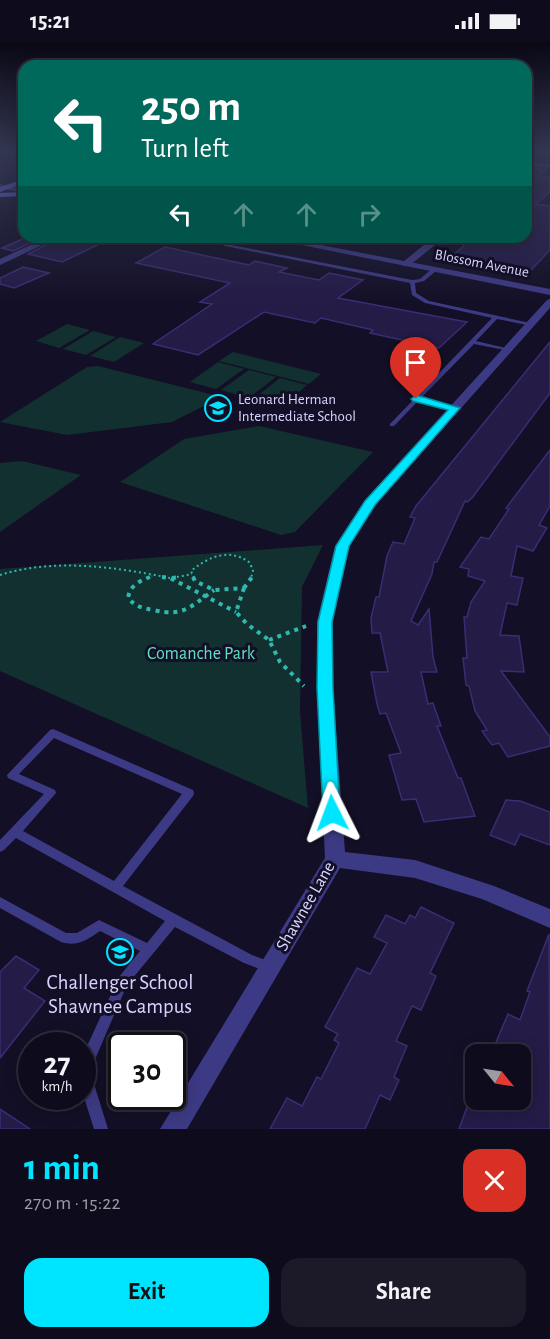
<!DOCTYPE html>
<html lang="en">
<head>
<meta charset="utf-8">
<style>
	body { margin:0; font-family:"Alegreya Sans",sans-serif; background:#1c1929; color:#f1f3f6; height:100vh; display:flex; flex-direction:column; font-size:22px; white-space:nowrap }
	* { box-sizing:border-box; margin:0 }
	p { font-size:20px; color:#9b9ba3 }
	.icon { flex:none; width:33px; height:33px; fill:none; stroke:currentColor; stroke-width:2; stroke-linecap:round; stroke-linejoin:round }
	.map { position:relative; height:1087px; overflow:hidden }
	.sheet { display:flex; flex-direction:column; background:#0e0b1c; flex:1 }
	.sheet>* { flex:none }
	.banner { position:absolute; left:18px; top:18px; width:514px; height:183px; border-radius:18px; box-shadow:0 3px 15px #0003,0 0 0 2px #2e2b3b; background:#00695c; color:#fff; overflow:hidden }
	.needle { width:39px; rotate:120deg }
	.fabs { position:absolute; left:465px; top:1002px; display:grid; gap:12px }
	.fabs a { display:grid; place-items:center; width:66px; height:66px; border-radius:12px; background:#0e0b1c; box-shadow:0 3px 15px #0003,0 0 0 2px #2e2b3b; font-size:30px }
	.speed { position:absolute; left:18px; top:990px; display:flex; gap:12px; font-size:30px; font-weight:700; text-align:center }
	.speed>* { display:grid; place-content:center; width:78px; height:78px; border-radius:50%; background:#0e0b1c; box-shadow:0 3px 15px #0003,0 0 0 2px #2e2b3b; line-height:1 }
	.speed small { font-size:15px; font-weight:400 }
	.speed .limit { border:3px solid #111; border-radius:9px; background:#fff; color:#111 }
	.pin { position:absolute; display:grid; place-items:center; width:51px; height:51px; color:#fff; margin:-62px -26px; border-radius:50% 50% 50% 0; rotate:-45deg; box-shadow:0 0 6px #0007 }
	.pin .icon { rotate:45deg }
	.me { position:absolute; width:66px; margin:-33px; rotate:357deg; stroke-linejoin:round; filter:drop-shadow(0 0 4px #0008) }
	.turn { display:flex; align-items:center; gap:21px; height:126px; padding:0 24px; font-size:27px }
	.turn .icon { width:78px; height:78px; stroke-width:2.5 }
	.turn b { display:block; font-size:42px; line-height:51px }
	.lanes { display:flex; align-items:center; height:57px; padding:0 24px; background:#0003; justify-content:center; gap:30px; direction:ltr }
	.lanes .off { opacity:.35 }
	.round { display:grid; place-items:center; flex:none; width:63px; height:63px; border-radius:18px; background:#1c1929 }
	.overview { display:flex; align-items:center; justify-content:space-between; height:102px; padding:0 24px }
	h1 { font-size:36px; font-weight:600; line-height:45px; color:#00e5ff }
	.button { display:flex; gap:12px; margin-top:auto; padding:12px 24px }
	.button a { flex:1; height:69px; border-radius:18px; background:#00e5ff; color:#111; font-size:24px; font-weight:600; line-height:69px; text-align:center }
	.button a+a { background:#1c1929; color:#f1f3f6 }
	.status { display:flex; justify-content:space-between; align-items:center; height:42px; padding:0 30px; background:#0e0b1c; direction:ltr }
	.status svg { height:16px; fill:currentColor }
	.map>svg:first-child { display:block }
	.green { fill:#12302f }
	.building { fill:#241b47; stroke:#3b2d73; stroke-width:1.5 }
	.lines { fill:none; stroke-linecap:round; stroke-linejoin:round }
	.path-far1 { stroke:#2fb8b0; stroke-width:2; stroke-dasharray:2 3; stroke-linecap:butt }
	.path { stroke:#2fb8b0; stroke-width:4; stroke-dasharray:4 5; stroke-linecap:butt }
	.service { fill:#3d3a85; fill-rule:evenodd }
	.minor { fill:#3d3a85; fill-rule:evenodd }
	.tertiary { fill:#3d3a85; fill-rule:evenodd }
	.secondary { fill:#6f6bff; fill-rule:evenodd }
	.route { fill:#00e5ff; stroke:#0095a6; stroke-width:1.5 }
	.labels { text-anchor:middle; stroke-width:6; stroke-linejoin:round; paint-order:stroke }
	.far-street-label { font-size:15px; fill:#d9d4ff; stroke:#130f26 }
	.far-poi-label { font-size:15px; fill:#d9d4ff; stroke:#130f26; text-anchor:start }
	.park-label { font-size:18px; fill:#5fe0c0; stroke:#130f26 }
	.street-label { font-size:18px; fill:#d9d4ff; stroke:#130f26 }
	.near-poi-label { font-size:21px; fill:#d9d4ff; stroke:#130f26 }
</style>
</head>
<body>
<div class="status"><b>15:21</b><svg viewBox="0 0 49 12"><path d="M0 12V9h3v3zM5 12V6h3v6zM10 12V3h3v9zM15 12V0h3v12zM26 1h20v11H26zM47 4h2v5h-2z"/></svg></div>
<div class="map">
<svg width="550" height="1087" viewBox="0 0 550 1087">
	<rect width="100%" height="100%" fill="#130f26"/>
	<g class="green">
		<polygon points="67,282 90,288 59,306 36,299"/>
		<polygon points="93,289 116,295 86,313 63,307"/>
		<polygon points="120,295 144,301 114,320 90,314"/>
		<polygon points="233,310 321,332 309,342 219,319"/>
		<polygon points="218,320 244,327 216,347 190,340"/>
		<polygon points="98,324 222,355 172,380 67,393 0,380 87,325"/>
		<polygon points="249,328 276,335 249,356 221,348"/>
		<polygon points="280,336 307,343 282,365 253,357"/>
		<polygon points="259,384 373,410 295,490 281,493 120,440 184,397"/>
		<polygon points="22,419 81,433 0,490 0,421"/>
		<polygon points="323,503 302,545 300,670 308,766 0,629 0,527"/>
	</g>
	<g class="building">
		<polygon points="526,125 546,128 539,134 550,135 550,150 538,160 526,159"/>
		<polygon points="536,162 550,164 550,208 530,229 524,227 521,231 452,218 456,215 452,214 468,200 480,202 496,195 526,195 526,170"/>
		<polygon points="27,195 43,195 13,209 2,206"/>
		<polygon points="61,195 114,195 62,220 28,212"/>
		<polygon points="165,205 249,223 255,219 287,226 279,230 319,238 329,231 363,238 338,256 467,280 439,306 370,291 373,288 321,276 315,281 264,270 198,313 153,302 212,262 200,260 230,241 136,221"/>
		<polygon points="23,225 49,231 14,246 0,242 0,236"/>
		<polygon points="550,300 550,351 472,456 467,460 465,459 437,520 434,520 432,532 411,579 418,583 429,567 433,615 437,630 421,630 428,662 433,661 441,684 437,684 458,736 461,736 475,774 424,780 416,757 402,758 389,713 401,711 386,671 380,672 377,662 371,630 388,630 380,591 372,591 371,576 376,555 379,555 387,514 393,500 404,502 415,476 410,475 416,464"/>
		<polygon points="550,408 550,464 539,483 547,486 533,509 517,504 511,534 523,536 517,563 507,561 500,593 519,594 524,630 501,629 550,695 550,704 508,715 499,701 492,703 482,689 487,688 475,669 469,644 466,643 463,616 467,616 464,575 467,575 471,560 485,539 468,534 469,527 460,525 481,495 489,497 509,467 506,466"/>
		<polygon points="506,758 520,759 550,770 550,803 520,792 515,803 490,793"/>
		<polygon points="421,865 454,881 430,931 436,934 421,968 412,964 396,999 407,1004 394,1035 399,1038 390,1058 380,1053 365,1087 270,1087 287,1056 302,1064 317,1035 321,1037 339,1001 334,998 338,992 325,985 357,926 370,932 387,901 374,895 386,873 405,882 410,873 415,876"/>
		<polygon points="549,892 550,1087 459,1087 470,1057 496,1070 500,1058 520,1058 520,1012 491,1012 508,972 520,978 530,950 527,949"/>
		<polygon points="16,914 39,928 24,946 45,959 0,1016 0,930"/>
		<polygon points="0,1067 30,1087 0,1087"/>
	</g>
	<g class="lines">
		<g class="path-far1">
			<path d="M0,533C54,516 116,525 170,536"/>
			<polyline points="147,536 152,534"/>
			<polyline points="172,536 192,532"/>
			<path d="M194,536L191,529C208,515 230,505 250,521L253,529L251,536"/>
		</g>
		<g class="path">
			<path d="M150,535C140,539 130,543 128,556C136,565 142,566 153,568C184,575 190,565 214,548"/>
			<polyline points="162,535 170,536 236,570"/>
			<polyline points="193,535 195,539 214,548 244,546"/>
			<polyline points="172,536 179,535"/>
			<polyline points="244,546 236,570 247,582 269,598 280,620 304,644"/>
			<polyline points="244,546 252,535"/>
			<polyline points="269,598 306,584"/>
		</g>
		<g class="service">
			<polygon points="215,195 220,195 217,198 226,202 412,238 420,237 433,226 437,226 437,228 424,239 415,241 416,251 429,259 535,282 532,284 497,277 476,299 510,307 510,309 474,302 421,356 456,365 456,367 418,359 394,384 390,384 390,382 492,276 425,261 412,253 410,241 225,204 212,199 212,198"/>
			<path d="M53,687L193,748L194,751L193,754L123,844L252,913L274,921L276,925L274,929L270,931L244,921L175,885L127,943L90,1029L108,1087H94L82,1049V1015L119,935L140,909L100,889C87,898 77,905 61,900L0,866V855L66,891H77L99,878L147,901L165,879L16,796L4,808L0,810V798L44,752L8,736L7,733L50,688ZM54,696L182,752L114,839L23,789L56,751L55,748L19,732Z"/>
		</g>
		<g class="minor">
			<polygon points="526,119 550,122 550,126 526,123"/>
			<polygon points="48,195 59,195 0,223 0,217"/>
			<polygon points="438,195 450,195 436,202 409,224 403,224 403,220 430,198"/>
			<polygon points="550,257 550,266 375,463 349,504 333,580 333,646 345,810 415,818 494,844 550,867 550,886 482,857 415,836 340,826 187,1087 160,1087 325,816 317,646 317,580 335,504 365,458 547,258"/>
		</g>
		<g class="tertiary">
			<polygon points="0,142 24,147 24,151 0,146"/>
			<polygon points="262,195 279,195 550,247 550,253"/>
		</g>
		<g class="secondary">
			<polygon points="24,137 24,141 0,150 0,145"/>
			<polygon points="24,150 24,154 0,155 0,151"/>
		</g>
	</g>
	<linearGradient id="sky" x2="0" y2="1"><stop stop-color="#0a0815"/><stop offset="0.42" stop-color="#333752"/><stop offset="1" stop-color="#333752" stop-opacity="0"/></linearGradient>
	<rect width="550" height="261" fill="url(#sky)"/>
	<polygon class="route" points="416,353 460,366 375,463 349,504 332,580 333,646 340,771 338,776 332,778 325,776 323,771 317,646 318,580 336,504 365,459 448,368 413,359 411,357"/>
	<defs>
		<symbol id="school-ring" viewBox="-11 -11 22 22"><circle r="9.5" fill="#130f26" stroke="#00e5ff" stroke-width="1.5"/><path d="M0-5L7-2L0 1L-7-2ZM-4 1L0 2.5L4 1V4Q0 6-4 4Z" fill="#00e5ff"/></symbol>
	</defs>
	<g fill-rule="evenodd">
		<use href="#school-ring" x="203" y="351" width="30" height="30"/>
		<use href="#school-ring" x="105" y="895" width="30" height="30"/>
	</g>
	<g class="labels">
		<g class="far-street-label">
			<text transform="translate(482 221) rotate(11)" y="5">Blossom Avenue</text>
		</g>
		<g class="far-poi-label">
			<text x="238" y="362">Leonard Herman<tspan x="238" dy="17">Intermediate School</tspan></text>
		</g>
		<g class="park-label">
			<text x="201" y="617">Comanche Park</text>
		</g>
		<g class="street-label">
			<text transform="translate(305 864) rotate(-60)" y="6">Shawnee Lane</text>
		</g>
		<g class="near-poi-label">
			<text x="120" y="947">Challenger School<tspan x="120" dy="24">Shawnee Campus</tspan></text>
		</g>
	</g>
</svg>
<div class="fabs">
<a><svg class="needle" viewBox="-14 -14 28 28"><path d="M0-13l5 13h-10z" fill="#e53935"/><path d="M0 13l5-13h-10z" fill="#9b9ba3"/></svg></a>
</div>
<div class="speed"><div>27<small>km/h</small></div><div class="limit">30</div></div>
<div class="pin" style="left:416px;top:357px;background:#d93025"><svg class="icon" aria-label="arrive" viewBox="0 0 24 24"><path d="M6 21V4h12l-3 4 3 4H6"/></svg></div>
<svg class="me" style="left:332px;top:771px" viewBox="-20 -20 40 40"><path d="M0-17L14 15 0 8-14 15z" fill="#00e5ff" stroke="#fff" stroke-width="4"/></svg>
<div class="banner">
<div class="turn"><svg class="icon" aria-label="left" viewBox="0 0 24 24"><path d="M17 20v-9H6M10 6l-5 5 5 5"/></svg><div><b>250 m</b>Turn left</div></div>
<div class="lanes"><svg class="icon" aria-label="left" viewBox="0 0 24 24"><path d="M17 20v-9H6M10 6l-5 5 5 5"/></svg><svg class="icon off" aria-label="ahead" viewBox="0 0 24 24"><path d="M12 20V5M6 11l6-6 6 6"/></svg><svg class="icon off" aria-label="ahead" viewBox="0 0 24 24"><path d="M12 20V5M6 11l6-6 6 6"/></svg><svg class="icon off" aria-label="right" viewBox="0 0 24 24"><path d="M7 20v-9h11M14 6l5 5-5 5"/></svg></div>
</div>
</div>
<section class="sheet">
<div class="overview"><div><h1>1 min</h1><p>270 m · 15:22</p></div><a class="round" style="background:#d93025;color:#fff"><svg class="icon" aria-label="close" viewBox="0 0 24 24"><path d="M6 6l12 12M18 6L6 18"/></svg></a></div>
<div class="button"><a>Exit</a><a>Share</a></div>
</section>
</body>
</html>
